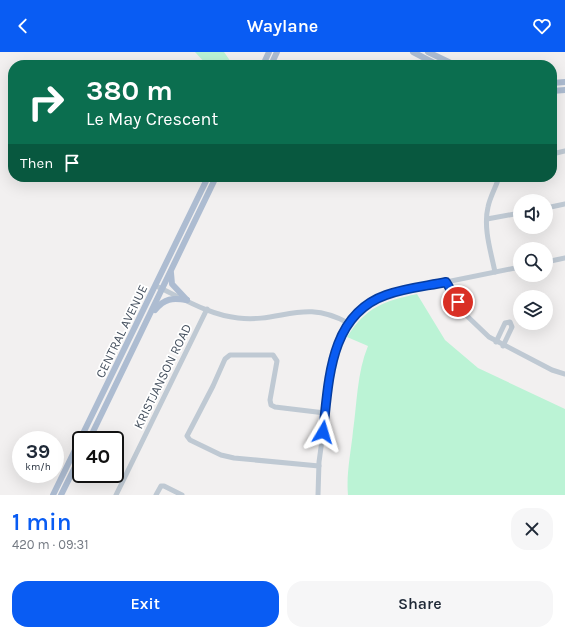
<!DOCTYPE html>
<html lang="en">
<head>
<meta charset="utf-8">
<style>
	body { margin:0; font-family:Karla,sans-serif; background:#f6f6f7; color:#1f2937; height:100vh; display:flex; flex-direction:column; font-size:15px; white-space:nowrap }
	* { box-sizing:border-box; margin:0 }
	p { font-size:13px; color:#747a83 }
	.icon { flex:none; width:22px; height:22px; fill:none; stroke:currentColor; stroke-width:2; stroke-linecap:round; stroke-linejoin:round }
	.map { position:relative; height:443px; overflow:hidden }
	.panel { display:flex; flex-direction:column; background:#fff; flex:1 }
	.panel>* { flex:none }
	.guide { position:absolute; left:8px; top:8px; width:549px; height:122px; border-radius:16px; box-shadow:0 4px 16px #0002; background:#0b6e4f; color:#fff; overflow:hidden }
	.fabs { position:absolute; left:513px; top:142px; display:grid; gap:8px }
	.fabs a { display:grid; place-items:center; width:40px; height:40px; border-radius:50%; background:#fff; box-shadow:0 4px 16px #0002; font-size:20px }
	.speed { position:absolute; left:12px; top:379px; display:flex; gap:8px; font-size:20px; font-weight:700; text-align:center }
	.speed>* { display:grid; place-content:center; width:52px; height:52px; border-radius:50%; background:#fff; box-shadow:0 4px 16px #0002; line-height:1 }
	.speed small { font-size:10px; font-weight:400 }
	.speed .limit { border:2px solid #111; border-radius:6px; background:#fff; color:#111 }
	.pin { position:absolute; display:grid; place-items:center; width:34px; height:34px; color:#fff; margin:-17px; border:2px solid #fff; border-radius:50%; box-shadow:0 1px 4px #0007 }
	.me { position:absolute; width:44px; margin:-22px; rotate:7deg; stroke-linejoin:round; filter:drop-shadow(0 0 3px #0008) }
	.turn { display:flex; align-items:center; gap:14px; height:84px; padding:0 12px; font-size:18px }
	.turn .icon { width:52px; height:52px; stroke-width:2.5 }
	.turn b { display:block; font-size:28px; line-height:34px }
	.then { display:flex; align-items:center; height:38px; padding:0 12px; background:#0003; gap:8px; font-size:15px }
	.round { display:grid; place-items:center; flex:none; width:42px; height:42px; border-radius:16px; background:#f6f6f7 }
	.head { display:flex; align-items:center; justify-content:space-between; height:68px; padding:0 12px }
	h1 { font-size:24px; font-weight:600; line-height:30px; color:#095cf3 }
	.button { display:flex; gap:8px; margin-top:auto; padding:8px 12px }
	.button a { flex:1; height:46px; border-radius:16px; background:#095cf3; color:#fff; font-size:16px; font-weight:600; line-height:46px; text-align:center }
	.button a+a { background:#f6f6f7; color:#1f2937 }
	header { display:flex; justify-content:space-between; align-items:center; height:52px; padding:0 12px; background:#095cf3; color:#fff; font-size:18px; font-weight:600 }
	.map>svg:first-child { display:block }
	.green { fill:#bbf3d5 }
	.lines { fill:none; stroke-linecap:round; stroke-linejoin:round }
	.minor { stroke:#bfc9d3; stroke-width:5 }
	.major { stroke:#adbcd1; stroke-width:6 }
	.route-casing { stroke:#063c9e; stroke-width:10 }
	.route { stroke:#095cf3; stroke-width:7 }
	.labels { text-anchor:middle; stroke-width:3.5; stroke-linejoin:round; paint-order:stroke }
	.street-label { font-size:13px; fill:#46515f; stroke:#fff }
</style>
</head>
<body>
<header><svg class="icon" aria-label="back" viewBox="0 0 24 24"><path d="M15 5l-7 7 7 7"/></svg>Waylane<svg class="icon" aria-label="heart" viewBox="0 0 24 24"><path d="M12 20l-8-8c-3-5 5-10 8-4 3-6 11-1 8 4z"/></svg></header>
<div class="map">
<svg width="565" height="443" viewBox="0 0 565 443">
	<rect width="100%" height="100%" fill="#f2f0f0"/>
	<g class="green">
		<polygon points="192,0 224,0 233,13 207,13 195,0"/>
		<path d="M417,242L445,288L478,316L565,357V443H348C346,422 351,400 353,379C357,352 357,320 368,294L347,285C366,255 384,249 417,242Z"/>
	</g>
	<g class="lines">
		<g class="minor">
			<polyline points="552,102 565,99"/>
			<polyline points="546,156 565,152"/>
			<polyline points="487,167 520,161"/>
			<polyline points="546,210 565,206"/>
			<path d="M495,220C491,200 483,176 488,155C490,145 496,135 499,125"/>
			<polyline points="446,231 466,263 489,285 552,318 565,322"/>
			<path d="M156,234C182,246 209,263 238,266C282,271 303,246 348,271"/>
			<polyline points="496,290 505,271 510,270 512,275 503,294"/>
			<polyline points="319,414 234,406 221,403 190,388 187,384 213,334 225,307 230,303 273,303 277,309 270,348 271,353 275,355 325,361"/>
			<polyline points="116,443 207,257"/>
			<polyline points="156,443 161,434 164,434 182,443"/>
			<polyline points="318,443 319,410 334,300 348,271 372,249 387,242 520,215"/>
		</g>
		<g class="major">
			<polyline points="413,0 438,13"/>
			<polyline points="428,0 455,13"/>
			<polyline points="263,13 269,0"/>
			<polyline points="271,13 277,0"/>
			<polyline points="552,31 565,30"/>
			<polyline points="552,39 565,38"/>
			<polyline points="171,221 172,232 187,248"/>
			<path d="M155,258C165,246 172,246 187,248"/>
			<polyline points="89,388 216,125"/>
			<polyline points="53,443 208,125"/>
			<polyline points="61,443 81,403"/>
		</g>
	</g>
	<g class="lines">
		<defs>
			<path id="route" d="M323,380C329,329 329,263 386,243C405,236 427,234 446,230L458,250"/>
		</defs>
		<use href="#route" class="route-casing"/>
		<use href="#route" class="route"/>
	</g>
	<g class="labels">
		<g class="street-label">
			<text transform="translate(121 279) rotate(-64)" y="5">CENTRAL AVENUE</text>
			<text transform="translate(162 324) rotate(-64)" y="5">KRISTJANSON ROAD</text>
		</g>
	</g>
</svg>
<div class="fabs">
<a><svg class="icon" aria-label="sound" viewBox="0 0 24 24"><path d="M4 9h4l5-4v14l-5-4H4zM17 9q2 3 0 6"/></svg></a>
<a><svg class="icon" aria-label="search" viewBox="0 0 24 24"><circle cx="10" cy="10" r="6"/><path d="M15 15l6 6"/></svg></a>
<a><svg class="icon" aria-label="layers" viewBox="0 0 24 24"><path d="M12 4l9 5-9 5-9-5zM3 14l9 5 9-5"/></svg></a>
</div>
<div class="speed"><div>39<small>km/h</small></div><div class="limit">40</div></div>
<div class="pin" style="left:458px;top:250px;background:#d93025"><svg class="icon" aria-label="arrive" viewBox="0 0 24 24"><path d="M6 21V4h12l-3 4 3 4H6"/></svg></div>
<svg class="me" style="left:323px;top:380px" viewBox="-20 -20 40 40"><path d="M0-17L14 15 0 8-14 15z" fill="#095cf3" stroke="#fff" stroke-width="4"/></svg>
<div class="guide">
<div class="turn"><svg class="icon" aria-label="right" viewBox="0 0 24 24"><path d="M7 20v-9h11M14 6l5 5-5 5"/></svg><div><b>380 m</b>Le May Crescent</div></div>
<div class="then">Then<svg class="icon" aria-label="arrive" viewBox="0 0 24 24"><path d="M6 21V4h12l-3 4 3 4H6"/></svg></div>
</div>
</div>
<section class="panel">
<div class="head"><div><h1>1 min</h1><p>420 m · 09:31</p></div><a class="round"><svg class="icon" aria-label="close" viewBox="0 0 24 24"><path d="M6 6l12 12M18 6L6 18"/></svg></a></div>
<div class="button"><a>Exit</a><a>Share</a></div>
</section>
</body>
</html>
